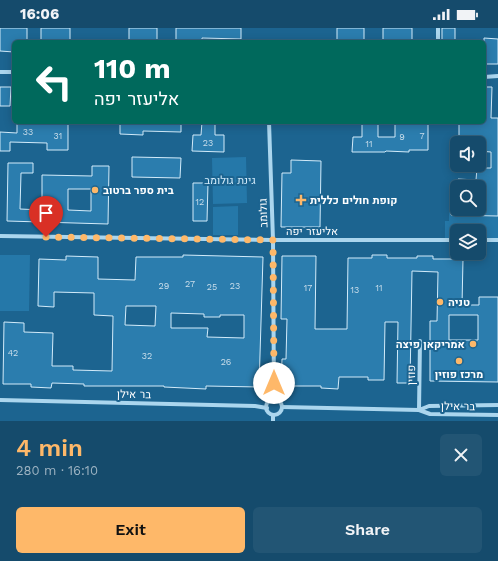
<!DOCTYPE html>
<html lang="en">
<head>
<meta charset="utf-8">
<style>
	body { margin:0; font-family:"Work Sans",Heebo,sans-serif; background:#225574; color:#f1f3f6; height:100vh; display:flex; flex-direction:column; font-size:15px; white-space:nowrap }
	* { box-sizing:border-box; margin:0 }
	p { font-size:13px; color:#9db3c2 }
	.icon { flex:none; width:22px; height:22px; fill:none; stroke:currentColor; stroke-width:2; stroke-linecap:round; stroke-linejoin:round }
	.map { position:relative; height:393px; overflow:hidden }
	.drawer { display:flex; flex-direction:column; background:#154b6c; flex:1 }
	.drawer>* { flex:none }
	.top-card { position:absolute; left:12px; top:12px; width:474px; height:84px; border-radius:6px; box-shadow:0 2px 10px #0003,0 0 0 1px #34637f; background:#00695c; color:#fff; overflow:hidden }
	.buttons { position:absolute; left:450px; top:108px; display:grid; gap:8px }
	.buttons a { display:grid; place-items:center; width:36px; height:36px; border-radius:6px; background:#154b6c; box-shadow:0 2px 10px #0003,0 0 0 1px #34637f; font-size:20px }
	.pin { position:absolute; display:grid; place-items:center; width:34px; height:34px; color:#fff; margin:-41px -17px; border-radius:50% 50% 50% 0; rotate:-45deg; box-shadow:0 0 4px #0007 }
	.pin .icon { rotate:45deg }
	.me { position:absolute; width:44px; margin:-22px; rotate:0deg; stroke-linejoin:round; filter:drop-shadow(0 0 3px #0008) }
	.turn { display:flex; align-items:center; gap:14px; height:84px; padding:0 16px; font-size:18px }
	.turn .icon { width:52px; height:52px; stroke-width:2.5 }
	.turn b { display:block; font-size:28px; line-height:34px }
	.round { display:grid; place-items:center; flex:none; width:42px; height:42px; border-radius:6px; background:#225574 }
	.summary { display:flex; align-items:center; justify-content:space-between; height:68px; padding:0 16px }
	h1 { font-size:24px; font-weight:600; line-height:30px; color:#feb869 }
	.primary-button { display:flex; gap:8px; margin-top:auto; padding:8px 16px }
	.primary-button a { flex:1; height:46px; border-radius:6px; background:#feb869; color:#111; font-size:16px; font-weight:600; line-height:46px; text-align:center }
	.primary-button a+a { background:#225574; color:#f1f3f6 }
	.status { display:flex; justify-content:space-between; align-items:center; height:28px; padding:0 20px; background:#154b6c; direction:ltr }
	.status svg { height:11px; fill:currentColor }
	.map>svg:first-child { display:block }
	.green { fill:#2578a9 }
	.building { fill:#2b7dae; stroke:#d2ebfa; fill-rule:evenodd }
	.lines { fill:none; stroke-linecap:round; stroke-linejoin:round }
	.street { stroke:#abd6ee; stroke-width:4 }
	.route { stroke:#feb869; stroke-width:7; stroke-dasharray:0 12.6 }
	.poi-dot { fill:#feb869; stroke:#1c6490; stroke-width:1.5 }
	.labels { text-anchor:middle; stroke-width:4; stroke-linejoin:round; paint-order:stroke }
	.number-label { font-size:9px; fill:#cadeeb }
	.park-label { font-size:11px; fill:#d2ebfa; stroke:#1c6490 }
	.poi-label { font-size:11px; font-weight:bold; fill:#fff; stroke:#1c6490; text-anchor:start }
	.street-label { font-size:11px; fill:#fff; stroke:#1c6490 }
</style>
</head>
<body>
<div class="status"><b>16:06</b><svg viewBox="0 0 49 12"><path d="M0 12V9h3v3zM5 12V6h3v6zM10 12V3h3v9zM15 12V0h3v12zM26 1h20v11H26zM47 4h2v5h-2z"/></svg></div>
<div class="map">
<svg width="498" height="393" viewBox="0 0 498 393">
	<rect width="100%" height="100%" fill="#1c6490"/>
	<g class="green">
		<polygon points="246,129 247,175 213,176 212,130"/>
		<polygon points="238,178 238,207 213,207 213,179"/>
		<polygon points="449,184 457,184 457,187 498,188 498,212 479,212 479,203 457,203 457,212 445,212 445,193 449,193"/>
		<polygon points="0,227 30,227 29,283 0,283"/>
	</g>
	<g class="building">
		<polygon points="0,0 27,0 27,14 14,14 14,24 0,23"/>
		<rect x="41" y="0" width="29" height="13"/>
		<rect x="129" y="0" width="28" height="14"/>
		<polygon points="176,0 241,0 241,11 202,10 202,14 176,14"/>
		<rect x="337" y="0" width="27" height="14"/>
		<rect x="383" y="0" width="29" height="14"/>
		<rect x="442" y="0" width="13" height="14"/>
		<polygon points="484,10 498,11 498,36 484,36"/>
		<polygon points="0,59 11,59 10,78 0,78"/>
		<polygon points="484,59 492,59 491,90 498,90 498,188 451,187 451,181 479,181 479,159 457,159 458,151 476,152 477,140 491,140 491,124 479,123 479,115 459,115 459,94 484,94"/>
		<polygon points="17,94 68,94 68,122 47,122 47,115 10,114 10,123 0,123 0,104 17,105"/>
		<polygon points="120,94 181,94 181,104 143,103 143,107 120,106"/>
		<polygon points="202,94 215,94 215,107 224,107 224,124 192,123 193,107 201,107"/>
		<polygon points="362,94 378,94 378,109 395,109 395,94 428,94 428,122 409,122 409,124 386,123 385,124 352,124 353,109 362,109"/>
		<polygon points="132,129 181,130 180,150 132,149"/>
		<polygon points="291,132 321,133 320,199 281,199 282,145 291,145"/>
		<path d="M8,135H33V145H21L20,181L42,182V147L92,148V138H109L108,196L7,193ZM68,161H91V183L68,182Z"/>
		<polygon points="193,155 208,155 207,193 193,193"/>
		<path d="M183,227L263,229L259,359L206,358V361L164,359V358H84V356L52,355L51,360L31,359V356H3L4,294L24,295V304L53,305L52,338H73V342L112,343L113,288L94,287V265L54,264V279L38,278L39,231L66,232V228L98,229V251L135,252L136,229H183ZM126,278H156L155,298L125,297ZM171,285L204,286V289H220V287H244V310L207,309L208,300H171Z"/>
		<path d="M372,227H387V230H417V228H433V231H463L462,277H479V269H498V354L430,353V293H437L438,244L412,243L410,355H397L398,294H385L384,352H368V349H339L338,361L321,360V358H281L282,331H286L287,291H281L282,228H316L315,301H347L348,230H372ZM449,287H478V312H449Z"/>
	</g>
	<g class="lines">
		<g class="street">
			<polyline points="438,14 438,0"/>
			<polyline points="0,44 14,44"/>
			<polyline points="484,49 498,48"/>
			<polyline points="269,94 273,212 274,371"/>
			<polyline points="0,208 273,212 457,212"/>
			<polyline points="479,212 498,212"/>
			<circle cx="274" cy="379" r="8"/>
			<polyline points="0,372 255,378 267,380"/>
			<polyline points="282,379 419,382 429,378 498,377"/>
			<polyline points="419,382 430,386 498,387"/>
			<polyline points="419,382 420,313"/>
			<polyline points="273,393 273,387"/>
		</g>
	</g>
	<g class="lines">
		<polyline class="route" points="46,209 273,212 274,355"/>
	</g>
	<g class="poi-dot">
		<circle cx="95" cy="162" r="4"/>
		<path d="M299 166h4v4h4v4h-4v4h-4v-4h-4v-4h4z"/>
		<circle cx="440" cy="274" r="4"/>
		<circle cx="473" cy="316" r="4"/>
		<circle cx="459" cy="333" r="4"/>
	</g>
	<g class="labels">
		<g class="number-label">
			<text x="28" y="107">33</text>
			<text x="58" y="111">31</text>
			<text x="422" y="111">7</text>
			<text x="402" y="112">9</text>
			<text x="208" y="118">23</text>
			<text x="369" y="119">11</text>
			<text x="200" y="177">12</text>
			<text x="190" y="259">27</text>
			<text x="164" y="261">29</text>
			<text x="235" y="261">23</text>
			<text x="212" y="262">25</text>
			<text x="308" y="263">17</text>
			<text x="379" y="263">11</text>
			<text x="355" y="265">13</text>
			<text x="13" y="328">42</text>
			<text x="147" y="331">32</text>
			<text x="226" y="337">26</text>
		</g>
		<g class="park-label">
			<text x="230" y="156">גינת גולומב</text>
		</g>
		<g class="poi-label">
			<text x="103" y="166">בית ספר ברטוב</text>
			<text x="310" y="176">קופת חולים כללית</text>
			<text x="448" y="278">טניה</text>
			<text x="465" y="320" text-anchor="end">אמריקאן פיצה</text>
			<text x="459" y="350" text-anchor="middle">מרכז פוזין</text>
		</g>
		<g class="street-label">
			<text transform="translate(263 185) rotate(-92)" y="4">גולומב</text>
			<text x="312" y="207">אליעזר יפה</text>
			<text transform="translate(411 347) rotate(-89)" y="4">פוזין</text>
			<text transform="translate(134 366) rotate(1)" y="4">בר אילן</text>
			<text transform="translate(458 378) rotate(1)" y="4">בר אילן</text>
		</g>
	</g>
</svg>
<div class="buttons">
<a><svg class="icon" aria-label="sound" viewBox="0 0 24 24"><path d="M4 9h4l5-4v14l-5-4H4zM17 9q2 3 0 6"/></svg></a>
<a><svg class="icon" aria-label="search" viewBox="0 0 24 24"><circle cx="10" cy="10" r="6"/><path d="M15 15l6 6"/></svg></a>
<a><svg class="icon" aria-label="layers" viewBox="0 0 24 24"><path d="M12 4l9 5-9 5-9-5zM3 14l9 5 9-5"/></svg></a>
</div>
<div class="pin" style="left:46px;top:209px;background:#d93025"><svg class="icon" aria-label="arrive" viewBox="0 0 24 24"><path d="M6 21V4h12l-3 4 3 4H6"/></svg></div>
<svg class="me" style="left:274px;top:355px" viewBox="-20 -20 40 40"><circle r="19" fill="#fff"/><path d="M0-13L10 11 0 6-10 11z" fill="#feb869"/></svg>
<div class="top-card">
<div class="turn"><svg class="icon" aria-label="left" viewBox="0 0 24 24"><path d="M17 20v-9H6M10 6l-5 5 5 5"/></svg><div><b>110 m</b>אליעזר יפה</div></div>
</div>
</div>
<section class="drawer">
<div class="summary"><div><h1>4 min</h1><p>280 m · 16:10</p></div><a class="round"><svg class="icon" aria-label="close" viewBox="0 0 24 24"><path d="M6 6l12 12M18 6L6 18"/></svg></a></div>
<div class="primary-button"><a>Exit</a><a>Share</a></div>
</section>
</body>
</html>
